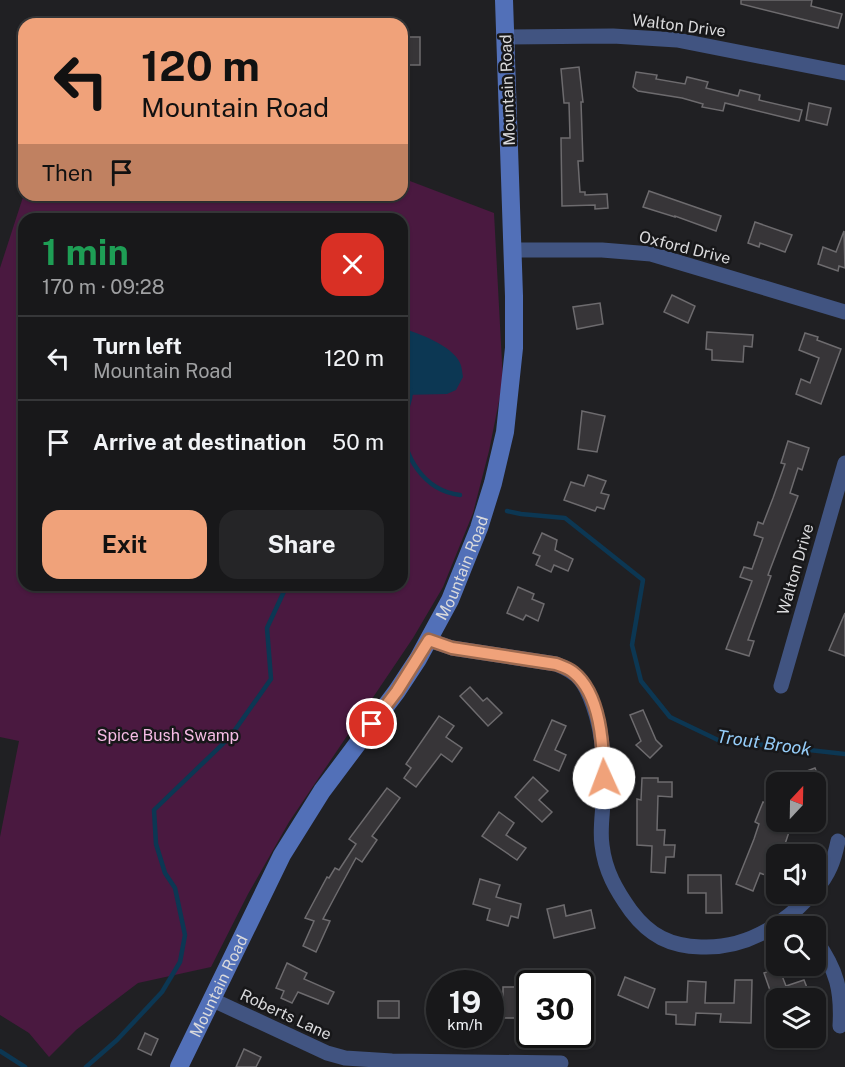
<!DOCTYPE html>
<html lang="en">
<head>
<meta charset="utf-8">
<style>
	body { margin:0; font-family:"Public Sans",sans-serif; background:#252527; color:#f1f3f6; height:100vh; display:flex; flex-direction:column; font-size:22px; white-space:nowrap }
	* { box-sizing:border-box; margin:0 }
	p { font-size:20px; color:#9fa0a2 }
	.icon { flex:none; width:33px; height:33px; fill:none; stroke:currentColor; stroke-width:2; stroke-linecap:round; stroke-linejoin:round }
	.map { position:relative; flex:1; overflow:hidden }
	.drawer { position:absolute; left:18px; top:213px; width:390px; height:378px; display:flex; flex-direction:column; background:#18181a; border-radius:18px; box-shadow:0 2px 4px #0004,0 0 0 2px #363739 }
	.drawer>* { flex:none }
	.hud { position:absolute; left:18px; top:18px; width:390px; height:183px; border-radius:18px; box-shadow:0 2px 4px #0004,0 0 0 2px #363739; background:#f0a27a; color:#111; overflow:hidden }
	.needle { width:39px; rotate:22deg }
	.buttons { position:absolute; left:766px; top:772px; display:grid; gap:12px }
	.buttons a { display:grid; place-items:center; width:60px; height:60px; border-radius:12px; background:#18181a; box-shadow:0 2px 4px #0004,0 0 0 2px #363739; font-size:30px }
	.speed { position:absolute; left:426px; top:970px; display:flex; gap:12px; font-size:30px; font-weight:700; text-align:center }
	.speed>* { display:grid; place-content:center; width:78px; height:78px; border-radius:50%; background:#18181a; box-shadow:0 2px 4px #0004,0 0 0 2px #363739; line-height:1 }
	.speed small { font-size:15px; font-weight:400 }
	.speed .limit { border:3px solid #111; border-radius:9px; background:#fff; color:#111 }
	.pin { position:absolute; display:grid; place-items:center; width:51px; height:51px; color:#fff; margin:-26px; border:3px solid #fff; border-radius:50%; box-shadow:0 2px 6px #0007 }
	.me { position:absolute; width:66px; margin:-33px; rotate:358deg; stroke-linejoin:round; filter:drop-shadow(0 0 4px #0008) }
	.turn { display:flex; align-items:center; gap:21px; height:126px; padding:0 24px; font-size:27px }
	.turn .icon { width:78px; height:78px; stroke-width:2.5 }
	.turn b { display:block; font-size:42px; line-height:51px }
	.then { display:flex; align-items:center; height:57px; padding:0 24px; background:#0003; gap:12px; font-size:22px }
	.round { display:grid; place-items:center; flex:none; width:63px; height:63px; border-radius:18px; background:#252527 }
	.headline { display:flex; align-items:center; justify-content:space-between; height:102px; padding:0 24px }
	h1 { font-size:36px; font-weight:700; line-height:45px; color:#1e9e55 }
	.primary-button { display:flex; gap:12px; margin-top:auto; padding:12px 24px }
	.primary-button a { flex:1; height:69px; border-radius:18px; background:#f0a27a; color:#111; font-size:24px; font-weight:700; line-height:69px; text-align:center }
	.primary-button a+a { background:#252527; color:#f1f3f6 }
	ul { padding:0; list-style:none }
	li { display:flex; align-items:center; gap:18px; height:84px; padding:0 24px; border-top:2px solid #363739 }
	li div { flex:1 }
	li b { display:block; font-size:22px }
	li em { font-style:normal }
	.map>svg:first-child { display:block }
	.green { fill:#4a1940; fill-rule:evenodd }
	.water { fill:#0c3753 }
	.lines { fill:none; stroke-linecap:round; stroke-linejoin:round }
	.stream { stroke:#0c3753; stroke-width:4.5 }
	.building { fill:#373538; stroke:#6d6b6e; stroke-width:1.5 }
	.street { stroke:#415481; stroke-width:15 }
	.secondary { stroke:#5270b8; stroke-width:18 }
	.route-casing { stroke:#9c694f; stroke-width:15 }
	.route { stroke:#f0a27a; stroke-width:10 }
	.labels { text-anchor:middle; stroke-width:5; stroke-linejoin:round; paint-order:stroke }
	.street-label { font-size:16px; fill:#dadadc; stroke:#171719 }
	.park-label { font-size:16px; fill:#f6bce5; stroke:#171719 }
	.water-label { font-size:18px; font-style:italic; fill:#95cdf9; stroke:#171719 }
</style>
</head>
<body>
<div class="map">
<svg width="845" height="1067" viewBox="0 0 845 1067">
	<rect width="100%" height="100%" fill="#202023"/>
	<path class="green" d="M402,178L494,213L503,381L489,451L473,513L443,587L413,638L289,822L248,894L211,967L138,983L76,1030L49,1057L29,1033L0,1015V837L19,741L0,737V268L24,194L402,195ZM24,219H402V585H24Z"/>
	<path class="water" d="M402,328C418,333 453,346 460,363C462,367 462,372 463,377L456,390L447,394L402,395Z"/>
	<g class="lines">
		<g class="stream">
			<path d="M411,390C411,401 405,411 404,422C401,456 425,491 460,495"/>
			<polyline points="507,511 521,514 565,518 643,580 632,645 641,681 670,717 718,740 845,754"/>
			<polyline points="0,1051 25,1067"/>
			<polyline points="86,1067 117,1040 162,992 180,962 185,935 175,888 165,873 156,844 154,810 230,737 271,679 267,628 287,585"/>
		</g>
	</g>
	<g class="building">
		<polygon points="741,0 812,0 811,6 842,14 838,28 741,4"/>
		<rect x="402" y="37" width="18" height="28"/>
		<polygon points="579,67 583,102 581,102 583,161 578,161 580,192 585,192 585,195 607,194 608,208 595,209 595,205 562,206 561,138 570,138 569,103 564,103 561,69"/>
		<polygon points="636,72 657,75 656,79 685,84 687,77 708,82 706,88 738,96 740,90 760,95 759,100 802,110 799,121 725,103 723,111 702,107 703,104 682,98 638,91 633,87"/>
		<polygon points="809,103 831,108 827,125 806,120"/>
		<polygon points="649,191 721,216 716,231 675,216 675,217 643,207"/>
		<polygon points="755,222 792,235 785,252 760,243 759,247 748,243"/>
		<polygon points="844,231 845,268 839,266 838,271 818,264 823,247 836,252"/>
		<polygon points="672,295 695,306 688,323 664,312"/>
		<polygon points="600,303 603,324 577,329 573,307"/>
		<polygon points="707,332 753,335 752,347 744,346 743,362 712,360 712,350 706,349"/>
		<polygon points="805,333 818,337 817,340 841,349 821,404 796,394 801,379 810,383 819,358 799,350"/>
		<polygon points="582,411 605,416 597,452 578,449"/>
		<polygon points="788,441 809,448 802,470 798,468 790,493 798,496 768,575 771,576 748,640 754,641 749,656 726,649 752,581 740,577 744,567 752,569 763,538 754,535 758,522 763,524 773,498 785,464 781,463"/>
		<polygon points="588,475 606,481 601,493 609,495 604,509 597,507 595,511 564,500 571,482 584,486"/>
		<polygon points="542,533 557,540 555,550 573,559 568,571 554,565 551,572 536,565 540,556 533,553"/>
		<polygon points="518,587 534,594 532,599 544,604 538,621 526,615 523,620 507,613"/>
		<polygon points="845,613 845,656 829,650"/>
		<polygon points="470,687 483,701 487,698 502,713 488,726 460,696"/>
		<polygon points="643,710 656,740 662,746 650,758 636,745 641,741 630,715"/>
		<polygon points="439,716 454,726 446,737 462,748 452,762 441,754 416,787 404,778 411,768 406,764"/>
		<polygon points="552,720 566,726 555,750 566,755 559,771 534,760"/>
		<polygon points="815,768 821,783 778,783 777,782"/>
		<polygon points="533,777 548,791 539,800 552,812 542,822 515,797"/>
		<polygon points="642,778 658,778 658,782 672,782 672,797 658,796 657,830 665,830 664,845 675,845 674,857 666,857 665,873 651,872 652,846 637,845 637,799 641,800"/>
		<polygon points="387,788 400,798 372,836 377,840 362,862 356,858 339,889 323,919 330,921 316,952 303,946 314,921 305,918 327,877 329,878 335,868 339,870 352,850 356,844 349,839"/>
		<polygon points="763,802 777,808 771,825 789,832 783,850 777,848 777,877 771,874 770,877 760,873 753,891 736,884 754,839 759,824 755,822"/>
		<polygon points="499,812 514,823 506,835 526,848 517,860 482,836"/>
		<polygon points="688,875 721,875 722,913 706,913 706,893 688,893"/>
		<polygon points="480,879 500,885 496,897 521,904 518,918 511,916 508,926 487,920 490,909 473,904"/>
		<polygon points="564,905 566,916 591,910 595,928 554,938 547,909"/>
		<polygon points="287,963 307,973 304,979 334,992 328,1004 298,992 292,1003 281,998 284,991 276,988"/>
		<polygon points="779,968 786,986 804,980 809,993 792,999 773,999 764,973"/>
		<polygon points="625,977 655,989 648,1008 618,995"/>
		<polygon points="735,980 752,980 751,1023 720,1022 721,1014 696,1013 695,1025 676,1024 676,1015 666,1014 666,1002 687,1002 688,981 706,982 705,1003 734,1003"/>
		<rect x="503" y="987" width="26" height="31"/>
		<rect x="378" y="1001" width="21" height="17"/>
		<polygon points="145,1033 158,1039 151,1055 138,1049"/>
		<polygon points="244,1049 261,1057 256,1067 236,1067"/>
	</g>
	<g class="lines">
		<g class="street">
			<polyline points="506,37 613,36 677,40 845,73"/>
			<polyline points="512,250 602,250 651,254 845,312"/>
			<path d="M429,640L452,648L556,664C579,673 585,682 593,705C605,738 604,771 603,804C602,818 600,832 602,845C605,871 616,890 631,911C650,936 670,946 701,947C746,949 782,926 812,894"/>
			<polyline points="781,686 845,463"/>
			<path d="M816,889C829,875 834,860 838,841"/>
			<polyline points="792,915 803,927"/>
			<path d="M816,941C837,970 842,991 840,1026"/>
			<polyline points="213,1000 327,1053 345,1058 392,1061 561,1063"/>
		</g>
		<path class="secondary" id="s1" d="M179,1067L282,855L322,791L397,691L418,659L450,600L479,528L493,483L505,432L514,348V296L504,0"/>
	</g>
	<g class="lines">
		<defs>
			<path id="route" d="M372,724L397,691L429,640L452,648L556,664C561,666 568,668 573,672C601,694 603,745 604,778"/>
		</defs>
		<use href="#route" class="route-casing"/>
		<use href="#route" class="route"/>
	</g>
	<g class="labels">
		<g class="street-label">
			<text transform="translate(679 25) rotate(7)" y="6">Walton Drive</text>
			<text transform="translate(507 90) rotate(-92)" y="6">Mountain Road</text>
			<text transform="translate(685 247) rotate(14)" y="6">Oxford Drive</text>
			<text dy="6" stroke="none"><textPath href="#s1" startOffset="576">Mountain Road</textPath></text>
			<text transform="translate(795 569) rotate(-74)" y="6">Walton Drive</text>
			<text dy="6" stroke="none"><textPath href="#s1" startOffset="90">Mountain Road</textPath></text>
			<text transform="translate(286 1014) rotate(25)" y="6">Roberts Lane</text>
		</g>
		<g class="park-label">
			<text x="168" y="741">Spice Bush Swamp</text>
		</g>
		<g class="water-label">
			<text transform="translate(764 743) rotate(8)" y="6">Trout Brook</text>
		</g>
	</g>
</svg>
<div class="buttons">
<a><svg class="needle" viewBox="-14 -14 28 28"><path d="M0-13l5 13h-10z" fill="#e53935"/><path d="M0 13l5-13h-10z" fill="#9fa0a2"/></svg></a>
<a><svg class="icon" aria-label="sound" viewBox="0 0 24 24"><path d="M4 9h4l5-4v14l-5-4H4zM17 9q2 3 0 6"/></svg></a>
<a><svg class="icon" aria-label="search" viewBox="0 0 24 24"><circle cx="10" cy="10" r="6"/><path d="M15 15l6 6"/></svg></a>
<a><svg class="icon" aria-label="layers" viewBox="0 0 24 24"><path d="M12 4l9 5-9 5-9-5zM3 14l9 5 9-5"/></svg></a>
</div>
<div class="speed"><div>19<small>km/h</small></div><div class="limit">30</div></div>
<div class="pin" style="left:372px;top:724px;background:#d93025"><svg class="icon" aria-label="arrive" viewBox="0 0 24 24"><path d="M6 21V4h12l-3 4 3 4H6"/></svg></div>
<svg class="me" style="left:604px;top:778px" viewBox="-20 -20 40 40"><circle r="19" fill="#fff"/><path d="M0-13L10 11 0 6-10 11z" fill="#f0a27a"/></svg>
<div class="hud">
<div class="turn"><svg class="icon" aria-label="left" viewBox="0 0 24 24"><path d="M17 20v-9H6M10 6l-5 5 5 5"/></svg><div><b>120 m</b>Mountain Road</div></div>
<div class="then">Then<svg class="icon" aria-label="arrive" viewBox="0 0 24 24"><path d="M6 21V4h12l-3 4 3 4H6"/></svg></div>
</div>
<section class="drawer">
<div class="headline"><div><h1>1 min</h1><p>170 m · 09:28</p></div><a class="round" style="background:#d93025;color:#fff"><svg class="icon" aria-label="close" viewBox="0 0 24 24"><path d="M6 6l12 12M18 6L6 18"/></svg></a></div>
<ul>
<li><svg class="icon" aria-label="left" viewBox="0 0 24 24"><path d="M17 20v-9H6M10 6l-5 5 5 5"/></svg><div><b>Turn left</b><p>Mountain Road</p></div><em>120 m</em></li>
<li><svg class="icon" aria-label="arrive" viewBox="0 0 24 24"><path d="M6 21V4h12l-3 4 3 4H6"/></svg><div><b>Arrive at destination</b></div><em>50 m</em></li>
</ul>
<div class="primary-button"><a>Exit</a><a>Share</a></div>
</section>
</div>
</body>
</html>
